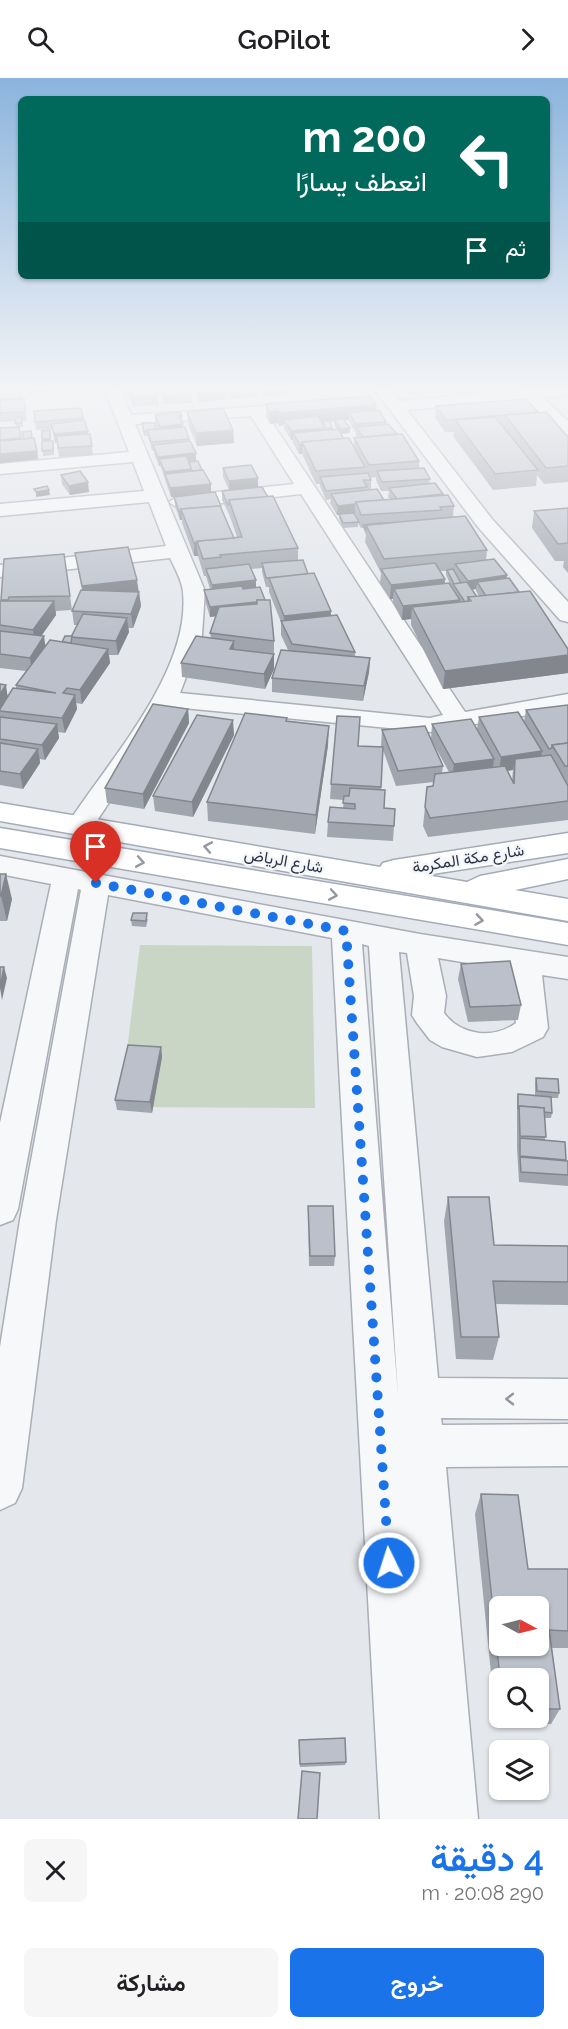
<!DOCTYPE html>
<html lang="ar">
<head>
<meta charset="utf-8">
<style>
	body { margin:0; font-family:Raleway,Vazirmatn,sans-serif; background:#f6f6f6; color:#202124; direction:rtl; height:100vh; display:flex; flex-direction:column; font-size:22px; white-space:nowrap }
	* { box-sizing:border-box; margin:0 }
	p { font-size:20px; color:#757577 }
	.icon { flex:none; width:33px; height:33px; fill:none; stroke:currentColor; stroke-width:2; stroke-linecap:round; stroke-linejoin:round }
	.map { position:relative; height:1741px; overflow:hidden; direction:ltr }
	.details { display:flex; flex-direction:column; background:#fff; flex:1 }
	.details>* { flex:none }
	.hud { position:absolute; left:18px; top:18px; width:532px; height:183px; border-radius:9px; box-shadow:0 2px 4px #0004; direction:rtl; background:#00695c; color:#fff; overflow:hidden }
	.needle { width:39px; rotate:97deg }
	.buttons { position:absolute; left:489px; top:1518px; display:grid; gap:12px }
	.buttons a { display:grid; place-items:center; width:60px; height:60px; border-radius:9px; background:#fff; box-shadow:0 2px 4px #0004; font-size:30px }
	.pin { position:absolute; display:grid; place-items:center; width:51px; height:51px; color:#fff; margin:-62px -26px; border-radius:50% 50% 50% 0; rotate:-45deg; box-shadow:0 0 6px #0007 }
	.pin .icon { rotate:45deg }
	.me { position:absolute; width:66px; margin:-33px; rotate:356deg; stroke-linejoin:round; filter:drop-shadow(0 0 4px #0008) }
	.turn { display:flex; align-items:center; gap:21px; height:126px; padding:0 24px; font-size:27px }
	.turn .icon { width:78px; height:78px; stroke-width:2.5 }
	.turn b { display:block; font-size:42px; line-height:51px }
	.then { display:flex; align-items:center; height:57px; padding:0 24px; background:#0003; gap:12px; font-size:22px }
	.round { display:grid; place-items:center; flex:none; width:63px; height:63px; border-radius:9px; background:#f6f6f6 }
	.summary { display:flex; align-items:center; justify-content:space-between; height:102px; padding:0 24px }
	h1 { font-size:36px; font-weight:600; line-height:45px; color:#1a73e8 }
	.cta { display:flex; gap:12px; margin-top:auto; padding:12px 24px }
	.cta a { flex:1; height:69px; border-radius:9px; background:#1a73e8; color:#fff; font-size:24px; font-weight:600; line-height:69px; text-align:center }
	.cta a+a { background:#f6f6f6; color:#202124 }
	header { display:flex; justify-content:space-between; align-items:center; height:78px; padding:0 24px; background:#fff; font-size:27px; font-weight:600 }
	.map>svg:first-child { display:block }
	.green { fill:#c9d6c5 }
	.lines { fill:none; stroke-linecap:round; stroke-linejoin:round }
	.minor-casing { stroke:#a9aeb7; stroke-width:3 }
	.major-casing { stroke:#a3abb8; stroke-width:3 }
	.minor { fill:#f7f8fa; fill-rule:evenodd }
	.major { fill:#fff; fill-rule:evenodd }
	.wall { fill:#a1a5ae; fill-rule:evenodd }
	.shaded-wall { fill:#83868d }
	.building { fill:#bbc0ca; stroke:#83868d; stroke-width:1.5; fill-rule:evenodd }
	.oneway { stroke:#959aa2 }
	.oneway2 { stroke:#9196a0 }
	.route { stroke:#1a73e8; stroke-width:10; stroke-dasharray:0 18 }
	.labels { text-anchor:middle; stroke-width:5; stroke-linejoin:round; paint-order:stroke }
	.street-label { font-size:16px; fill:#2b3445; stroke:#f4f6f9 }
</style>
</head>
<body>
<header><svg class="icon" aria-label="forward" viewBox="0 0 24 24"><path d="M9 5l7 7-7 7"/></svg>GoPilot<svg class="icon" aria-label="search" viewBox="0 0 24 24"><circle cx="10" cy="10" r="6"/><path d="M15 15l6 6"/></svg></header>
<div class="map">
<svg width="568" height="1741" viewBox="0 0 568 1741">
	<rect width="100%" height="100%" fill="#e4e7ec"/>
	<polygon class="green" points="140,867 312,868 315,1030 120,1029"/>
	<g class="lines">
		<defs>
			<g id="minor">
				<path d="M105,312H121L131,337L281,327L283,331L281,335L267,337L465,634L568,616V630L430,654L173,629L90,753L80,756L70,753L67,747C108,683 191,594 183,514C182,503 175,490 170,480L0,499V487L166,468L149,424L0,438V426L144,413L133,384L0,396V386L129,374ZM251,338L294,406L178,418L169,424L178,430L301,416L443,637L430,640L180,615L202,557L205,513L135,346Z"/>
				<polygon points="375,312 391,312 400,323 519,312 568,312 568,317 542,319 568,343 568,357 562,356 525,321 407,332 492,441 568,524 568,544 560,542 478,449"/>
				<path d="M0,778L420,856L568,879V901L542,897L548,950L543,959L512,974L477,979L442,969L430,962L417,945L412,937L414,918L407,875L399,874L438,1300L568,1301V1341L441,1340L442,1347L568,1346V1388L446,1389L478,1741H380L332,860L108,817L56,1142L22,1410L15,1425L0,1432V1269L20,1142L81,812L78,811L18,1131L13,1142L0,1147V1045L51,806L0,796ZM362,866L369,868L398,1317ZM438,880L510,892L516,945C493,962 460,957 444,935L446,918Z"/>
			</g>
			<g id="major">
				<polygon points="0,725 380,789 383,785 394,782 568,755 568,775 426,797 467,804 480,798 568,781 568,801 515,812 568,821 568,843 0,743"/>
				<polygon points="0,750 568,845 568,867 0,770"/>
			</g>
		</defs>
		<use href="#minor" class="minor-casing"/>
		<use href="#major" class="major-casing"/>
		<use href="#minor" class="minor"/>
		<use href="#major" class="major"/>
	</g>
	<g class="wall">
		<polygon points="0,312 21,312 23,322 24,321 27,343 23,343 23,349 19,349 21,361 32,360 37,373 38,381 0,385 16,349 15,343 0,344"/>
		<polygon points="125,312 156,312 159,327 132,329 129,312 126,313"/>
		<polygon points="161,312 190,312 192,325 164,326"/>
		<polygon points="194,312 224,312 225,321 199,324 195,315"/>
		<polygon points="227,312 256,312 257,319 231,321"/>
		<polygon points="292,312 343,312 293,315"/>
		<polygon points="405,312 477,312 409,317"/>
		<path d="M266,326L376,333L386,344V346L419,383V391L430,401L429,406L454,428L453,438L487,472L486,482L506,501L568,571V595L443,611L411,547V541L402,542L393,525V521H390L380,505L381,495L365,464L366,457L363,450H361L358,445V449L343,450L339,440V437H337L330,425L331,421L326,422L320,408V406H316L302,376H299L293,364V362H291L284,350V347L279,348L278,345L270,346L266,339ZM344,342H349V344L356,355V358L357,359L354,360V369L344,361L341,356L350,355ZM334,343V347L337,351H332L330,344ZM376,399V402L381,413H389L388,419L390,421L384,422L367,412V411H371V402L370,400ZM440,493H446V497L452,510L445,505ZM476,511V513L479,518L477,519L472,512Z"/>
		<polygon points="436,328 538,334 568,359 568,404 544,406 537,397 536,408 493,412 453,358 454,354 445,354 435,340"/>
		<polygon points="81,330 83,342 88,356 90,356 93,377 59,379 57,365 55,365 52,351 36,352 34,333"/>
		<polygon points="187,334 233,352 234,365 197,368 188,346"/>
		<polygon points="155,337 182,338 183,350 196,375 196,384 211,406 211,415 171,419 160,387 159,388 154,376 154,373 152,373 148,358 144,358 142,345 156,352 158,352 155,345"/>
		<polygon points="50,352 51,363 53,363 54,377 43,378 42,353"/>
		<polygon points="223,390 258,400 258,409 229,412 223,399"/>
		<polygon points="61,397 89,414 70,417 62,406"/>
		<polygon points="222,413 268,419 298,470 298,482 308,496 331,538 355,574 355,578 370,580 369,594 363,623 272,614 272,600 288,572 281,557 281,544 269,514 269,509 266,509 262,494 262,490 251,491 256,502 256,510 274,563 274,591 265,611 182,599 181,585 211,560 210,555 216,538 210,539 205,522 204,512 210,511 206,498 204,498 198,478 194,478 182,445 182,442 180,442 175,428 174,419 221,428 234,460 237,459 229,436 222,422"/>
		<polygon points="568,430 568,495 563,489 564,483 555,483 532,450 534,433"/>
		<path d="M75,475L139,514L141,528L133,550H128L129,554L118,577H109L110,585L82,626L76,625L77,631L65,655L58,654L59,660L45,682L40,681V685L23,711L0,707V606L8,618L16,610V607L26,593L0,590V523H1V522L64,476L72,532L82,512ZM72,532L74,547H77L72,558L62,564L46,568L41,558L56,537V533Z"/>
		<path d="M568,627V742L428,759L423,748L425,729L433,708L434,704L396,708L383,672L381,712L384,730L395,731L393,763L327,759L328,744L343,730L344,722L330,721L331,706L358,668L381,669L382,652L431,661L432,646L477,651L479,639L524,644L526,632ZM432,663L449,694L442,695L443,688ZM513,692L512,702L507,693Z"/>
		<polygon points="188,631 189,645 144,731 107,725 105,710"/>
		<polygon points="287,640 287,643 328,667 315,756 208,743 207,724"/>
		<polygon points="234,657 193,739 155,733 153,718"/>
		<polygon points="0,796 12,821 7,843 0,843"/>
		<polygon points="148,841 146,849 132,848 131,842"/>
		<polygon points="461,886 521,927 518,942 468,944 458,901"/>
		<polygon points="161,969 162,979 152,1035 117,1032 115,1022"/>
		<polygon points="536,1000 559,1015 558,1020 551,1020 552,1035 551,1040 545,1040 545,1062 566,1082 566,1083 568,1083 568,1108 519,1104 517,1070 517,1021 518,1016 535,1017 535,1005"/>
		<polygon points="448,1119 494,1167 568,1168 568,1227 495,1226 499,1259 493,1282 456,1281 444,1143"/>
		<polygon points="308,1128 335,1178 334,1188 309,1188"/>
		<path d="M481,1416L528,1491H568V1570H552L560,1631L551,1646L496,1645L475,1436ZM500,1600H538V1640H500Z"/>
		<polygon points="299,1662 346,1684 345,1687 300,1689"/>
	</g>
	<g class="shaded-wall">
		<polygon points="28,312 71,312 28,316"/>
		<polygon points="263,312 289,312 289,316 263,318"/>
		<polygon points="225,313 225,321 199,324 198,315"/>
		<polygon points="376,327 376,340 349,335 349,342 287,347 284,342 284,347 279,348 279,335"/>
		<polygon points="278,333 278,345 270,346 270,334"/>
		<polygon points="183,346 183,355 161,357 160,349"/>
		<polygon points="325,350 325,358 293,355 293,362 291,362 291,353"/>
		<polygon points="350,350 350,355 340,356 340,351"/>
		<polygon points="233,352 234,365 197,368 196,355"/>
		<polygon points="88,353 89,362 55,365 54,356"/>
		<polygon points="21,360 22,369 0,371 0,362"/>
		<polygon points="300,367 302,367 302,376 299,376"/>
		<polygon points="37,373 38,381 0,385 0,376"/>
		<polygon points="196,375 196,384 162,387 159,381 160,387 159,388 158,379"/>
		<polygon points="192,391 192,400 165,397 165,394"/>
		<polygon points="258,400 258,409 229,412 229,403"/>
		<polygon points="88,404 89,414 70,417 69,408"/>
		<polygon points="211,406 211,415 171,419 170,410"/>
		<polygon points="49,412 50,417 36,419 36,414"/>
		<polygon points="355,426 355,435 337,437 338,428"/>
		<polygon points="179,433 182,433 182,442 180,442"/>
		<polygon points="197,464 198,478 194,478 194,465"/>
		<polygon points="507,497 506,507 477,504 476,511 467,512 468,503"/>
		<polygon points="445,501 444,515 394,511 393,521 390,521 391,507"/>
		<polygon points="137,502 139,515 84,521 82,508"/>
		<polygon points="256,502 256,512 213,517 212,507"/>
		<polygon points="139,514 141,528 133,550 131,536"/>
		<polygon points="460,522 458,536 412,529 411,541 402,542 403,528"/>
		<polygon points="54,523 56,537 35,567 33,552"/>
		<polygon points="266,523 266,533 210,539 210,529"/>
		<polygon points="331,533 331,547 284,550 284,538"/>
		<polygon points="127,540 129,554 118,577 116,563"/>
		<polygon points="44,558 46,572 32,594 30,580"/>
		<polygon points="234,563 234,578 230,571"/>
		<polygon points="108,571 110,585 82,626 80,612"/>
		<polygon points="274,576 274,591 265,611 264,596"/>
		<polygon points="568,577 568,595 443,611 445,593"/>
		<polygon points="370,580 369,594 363,623 364,608"/>
		<polygon points="6,607 8,621 0,633 0,616"/>
		<polygon points="75,617 77,631 65,655 62,640"/>
		<polygon points="188,631 189,645 144,731 143,716"/>
		<polygon points="233,642 234,657 193,739 192,724"/>
		<polygon points="57,646 59,660 45,682 42,667"/>
		<polygon points="329,648 328,667 315,756 316,737"/>
		<polygon points="38,671 40,685 23,711 20,696"/>
		<polygon points="542,673 540,688 515,681 513,692 499,694 501,679"/>
		<polygon points="494,681 492,695 452,701 454,686"/>
		<polygon points="6,796 12,821 7,843 1,818"/>
		<polygon points="4,889 7,900 2,922 0,910"/>
		<polygon points="161,969 162,979 152,1035 150,1024"/>
	</g>
	<g class="building">
		<polygon points="0,312 21,312 22,320 0,322"/>
		<polygon points="129,312 156,312 158,319 131,321"/>
		<polygon points="162,312 190,312 191,316 163,318"/>
		<polygon points="197,312 224,312 225,313 198,315"/>
		<polygon points="370,318 376,327 279,335 278,333 270,334 266,326"/>
		<polygon points="24,321 25,334 0,335 0,323"/>
		<polygon points="526,321 538,334 446,342 436,328"/>
		<polygon points="81,330 83,340 35,344 34,333"/>
		<polygon points="223,330 233,352 196,355 187,334"/>
		<polygon points="379,332 386,344 356,346 349,335"/>
		<polygon points="180,334 182,338 179,338 183,346 160,349 155,337"/>
		<polygon points="546,334 568,359 568,388 546,390 505,337"/>
		<polygon points="318,338 325,350 291,353 284,342"/>
		<polygon points="22,339 22,345 15,345 15,340"/>
		<polygon points="495,339 538,392 495,396 455,342"/>
		<polygon points="343,341 350,350 340,351 334,342"/>
		<polygon points="84,342 88,353 54,356 51,346"/>
		<polygon points="323,343 330,343 332,350 325,350"/>
		<polygon points="142,345 155,345 156,352 144,354"/>
		<polygon points="388,346 397,356 363,359 356,349"/>
		<polygon points="19,349 21,360 0,362 0,350"/>
		<polygon points="185,349 189,361 151,364 147,352"/>
		<polygon points="338,351 344,361 302,364 302,367 300,367 293,355"/>
		<polygon points="50,352 50,361 42,361 42,353"/>
		<polygon points="31,353 32,360 24,361 22,354"/>
		<polygon points="90,356 92,368 58,370 57,358"/>
		<polygon points="402,356 419,383 369,387 354,360"/>
		<polygon points="34,360 37,373 0,376 0,363"/>
		<polygon points="349,360 365,389 316,393 302,364"/>
		<polygon points="42,363 53,363 53,372 42,373"/>
		<polygon points="190,363 196,375 158,379 153,367"/>
		<polygon points="186,378 192,391 165,394 159,381"/>
		<polygon points="198,383 202,392 192,393 189,384"/>
		<polygon points="251,387 258,400 229,403 223,390"/>
		<polygon points="424,390 430,401 382,404 377,393"/>
		<polygon points="203,392 211,406 170,410 165,396"/>
		<polygon points="80,393 88,404 69,408 61,397"/>
		<polygon points="368,395 371,402 363,402 367,409 326,413 320,399"/>
		<polygon points="435,405 443,416 397,421 389,410"/>
		<polygon points="47,408 49,412 36,414 34,411"/>
		<polygon points="262,409 268,419 229,422 229,427 228,427 222,413"/>
		<polygon points="377,411 384,422 356,424 355,426 338,428 331,416"/>
		<polygon points="215,414 221,428 220,428 181,431 182,433 179,433 174,419"/>
		<polygon points="448,417 454,428 440,429 442,432 361,437 356,424"/>
		<polygon points="273,418 298,470 220,477 221,479 203,481 197,463 242,459 229,422"/>
		<polygon points="220,428 234,460 197,463 198,464 194,465 181,431"/>
		<polygon points="568,430 568,465 558,466 534,433"/>
		<polygon points="354,435 359,444 343,445 339,436"/>
		<polygon points="465,438 487,472 384,481 366,447"/>
		<polygon points="380,445 391,445 366,447 366,452 363,447"/>
		<polygon points="128,469 137,502 82,508 75,475"/>
		<polygon points="64,476 70,518 9,519 8,522 1,522 4,481"/>
		<polygon points="494,481 507,497 468,503 455,486"/>
		<polygon points="303,482 308,496 282,499 266,500 262,485"/>
		<polygon points="435,485 445,501 391,507 381,491"/>
		<polygon points="249,486 256,502 212,507 206,491"/>
		<polygon points="453,491 461,505 454,506 447,492"/>
		<polygon points="314,495 331,533 284,538 269,500"/>
		<polygon points="509,500 519,514 486,518 477,504"/>
		<polygon points="467,504 477,519 468,519 468,523 465,524 453,506"/>
		<polygon points="449,505 460,522 403,528 394,511"/>
		<polygon points="242,508 243,511 260,509 265,522 257,522 257,524 210,529 204,512"/>
		<polygon points="81,512 139,514 131,536 72,533"/>
		<polygon points="530,513 568,571 568,577 445,593 412,529 471,523 468,519"/>
		<polygon points="257,522 270,522 274,563 210,555 219,529 257,526"/>
		<polygon points="0,523 54,523 33,552 0,547"/>
		<polygon points="83,536 127,540 116,563 71,559"/>
		<polygon points="337,537 355,574 292,566 281,543"/>
		<polygon points="0,553 44,558 30,580 0,576"/>
		<polygon points="65,558 72,558 71,565 62,564"/>
		<polygon points="196,558 234,563 230,571 274,576 264,596 181,585"/>
		<polygon points="50,562 108,571 80,612 67,610 63,615 75,617 62,640 0,633 0,631 13,610 56,615 16,607"/>
		<polygon points="281,572 370,580 364,608 272,600"/>
		<polygon points="0,606 6,607 0,616"/>
		<polygon points="153,626 188,631 143,716 105,710"/>
		<polygon points="568,627 568,665 552,667 552,670 549,671 526,632"/>
		<polygon points="518,634 542,673 501,679 479,639"/>
		<polygon points="245,635 287,640 286,643 329,648 316,737 207,724"/>
		<polygon points="197,637 233,642 192,724 153,718"/>
		<polygon points="337,638 360,639 358,668 383,669 381,709 331,706"/>
		<polygon points="0,639 57,646 42,667 0,661"/>
		<polygon points="471,641 494,681 454,686 432,646"/>
		<polygon points="425,648 443,688 398,693 382,652"/>
		<polygon points="0,665 38,671 20,696 0,693"/>
		<polygon points="568,665 568,688 565,688 552,667"/>
		<polygon points="551,677 568,708 568,723 430,740 425,729 427,709 433,708 435,696 505,688 514,706 515,681"/>
		<polygon points="350,710 385,712 384,730 395,731 394,748 328,744 330,729 355,731 355,726 343,725 344,718 349,718"/>
		<polygon points="0,796 6,796 1,818 0,818"/>
		<polygon points="133,835 147,835 146,843 131,842"/>
		<polygon points="510,883 521,927 470,929 461,886"/>
		<polygon points="0,889 4,889 0,910"/>
		<polygon points="128,967 161,969 150,1024 115,1022"/>
		<polygon points="536,1000 558,1001 559,1015 537,1013"/>
		<polygon points="518,1016 551,1019 552,1035 544,1034 544,1030 519,1028 518,1031"/>
		<polygon points="519,1028 544,1030 546,1059 520,1058"/>
		<polygon points="520,1060 565,1064 566,1082 520,1078"/>
		<polygon points="520,1079 568,1083 568,1097 521,1094"/>
		<polygon points="448,1119 489,1119 494,1167 568,1168 568,1204 493,1203 499,1259 461,1259"/>
		<polygon points="308,1128 333,1128 335,1178 310,1178"/>
		<path d="M481,1416L518,1417L528,1491H568V1553L549,1552L560,1631H538V1600H500ZM500,1528H538V1568H500Z"/>
		<polygon points="345,1660 346,1684 300,1686 299,1662"/>
		<polygon points="302,1693 320,1695 317,1741 298,1741"/>
	</g>
	<defs><path id="oneway-chevron" d="M-2-3.5L2.5 0L-2 3.5" fill="none" stroke-width="1.6" stroke-linecap="round" stroke-linejoin="round" transform="scale(1.5)"/></defs>
	<g class="oneway">
		<use href="#oneway-chevron" transform="translate(208 769) rotate(-170)"/>
		<use href="#oneway-chevron" transform="translate(140 784) rotate(10)"/>
		<use href="#oneway-chevron" transform="translate(333 817) rotate(10)"/>
		<use href="#oneway-chevron" transform="translate(479 842) rotate(9)"/>
	</g>
	<use class="oneway2" href="#oneway-chevron" transform="translate(510 1321) rotate(-180)"/>
	<linearGradient id="sky" x2="0" y2="1"><stop stop-color="#8bb4dd"/><stop offset="0.56" stop-color="#f3f4f6"/><stop offset="1" stop-color="#f3f4f6" stop-opacity="0"/></linearGradient>
	<rect width="568" height="555" fill="url(#sky)"/>
	<g class="lines">
		<polyline class="route" points="96,805 346,853 389,1485"/>
	</g>
	<g class="labels">
		<g class="street-label">
			<text transform="translate(468 780) rotate(-9)" y="6">شارع مكة المكرمة</text>
			<text transform="translate(284 782) rotate(10)" y="6">شارع الرياض</text>
		</g>
	</g>
</svg>
<div class="buttons">
<a><svg class="needle" viewBox="-14 -14 28 28"><path d="M0-13l5 13h-10z" fill="#e53935"/><path d="M0 13l5-13h-10z" fill="#757577"/></svg></a>
<a><svg class="icon" aria-label="search" viewBox="0 0 24 24"><circle cx="10" cy="10" r="6"/><path d="M15 15l6 6"/></svg></a>
<a><svg class="icon" aria-label="layers" viewBox="0 0 24 24"><path d="M12 4l9 5-9 5-9-5zM3 14l9 5 9-5"/></svg></a>
</div>
<div class="pin" style="left:96px;top:805px;background:#d93025"><svg class="icon" aria-label="arrive" viewBox="0 0 24 24"><path d="M6 21V4h12l-3 4 3 4H6"/></svg></div>
<svg class="me" style="left:389px;top:1485px" viewBox="-20 -20 40 40"><circle r="17" fill="#1a73e8" stroke="#fff" stroke-width="3"/><path d="M0-11L8 9 0 5-8 9z" fill="#fff"/></svg>
<div class="hud">
<div class="turn"><svg class="icon" aria-label="left" viewBox="0 0 24 24"><path d="M17 20v-9H6M10 6l-5 5 5 5"/></svg><div><b>200 m</b>انعطف يسارًا</div></div>
<div class="then">ثم<svg class="icon" aria-label="arrive" viewBox="0 0 24 24"><path d="M6 21V4h12l-3 4 3 4H6"/></svg></div>
</div>
</div>
<section class="details">
<div class="summary"><div><h1>4 دقيقة</h1><p>290 m · 20:08</p></div><a class="round"><svg class="icon" aria-label="close" viewBox="0 0 24 24"><path d="M6 6l12 12M18 6L6 18"/></svg></a></div>
<div class="cta"><a>خروج</a><a>مشاركة</a></div>
</section>
</body>
</html>
